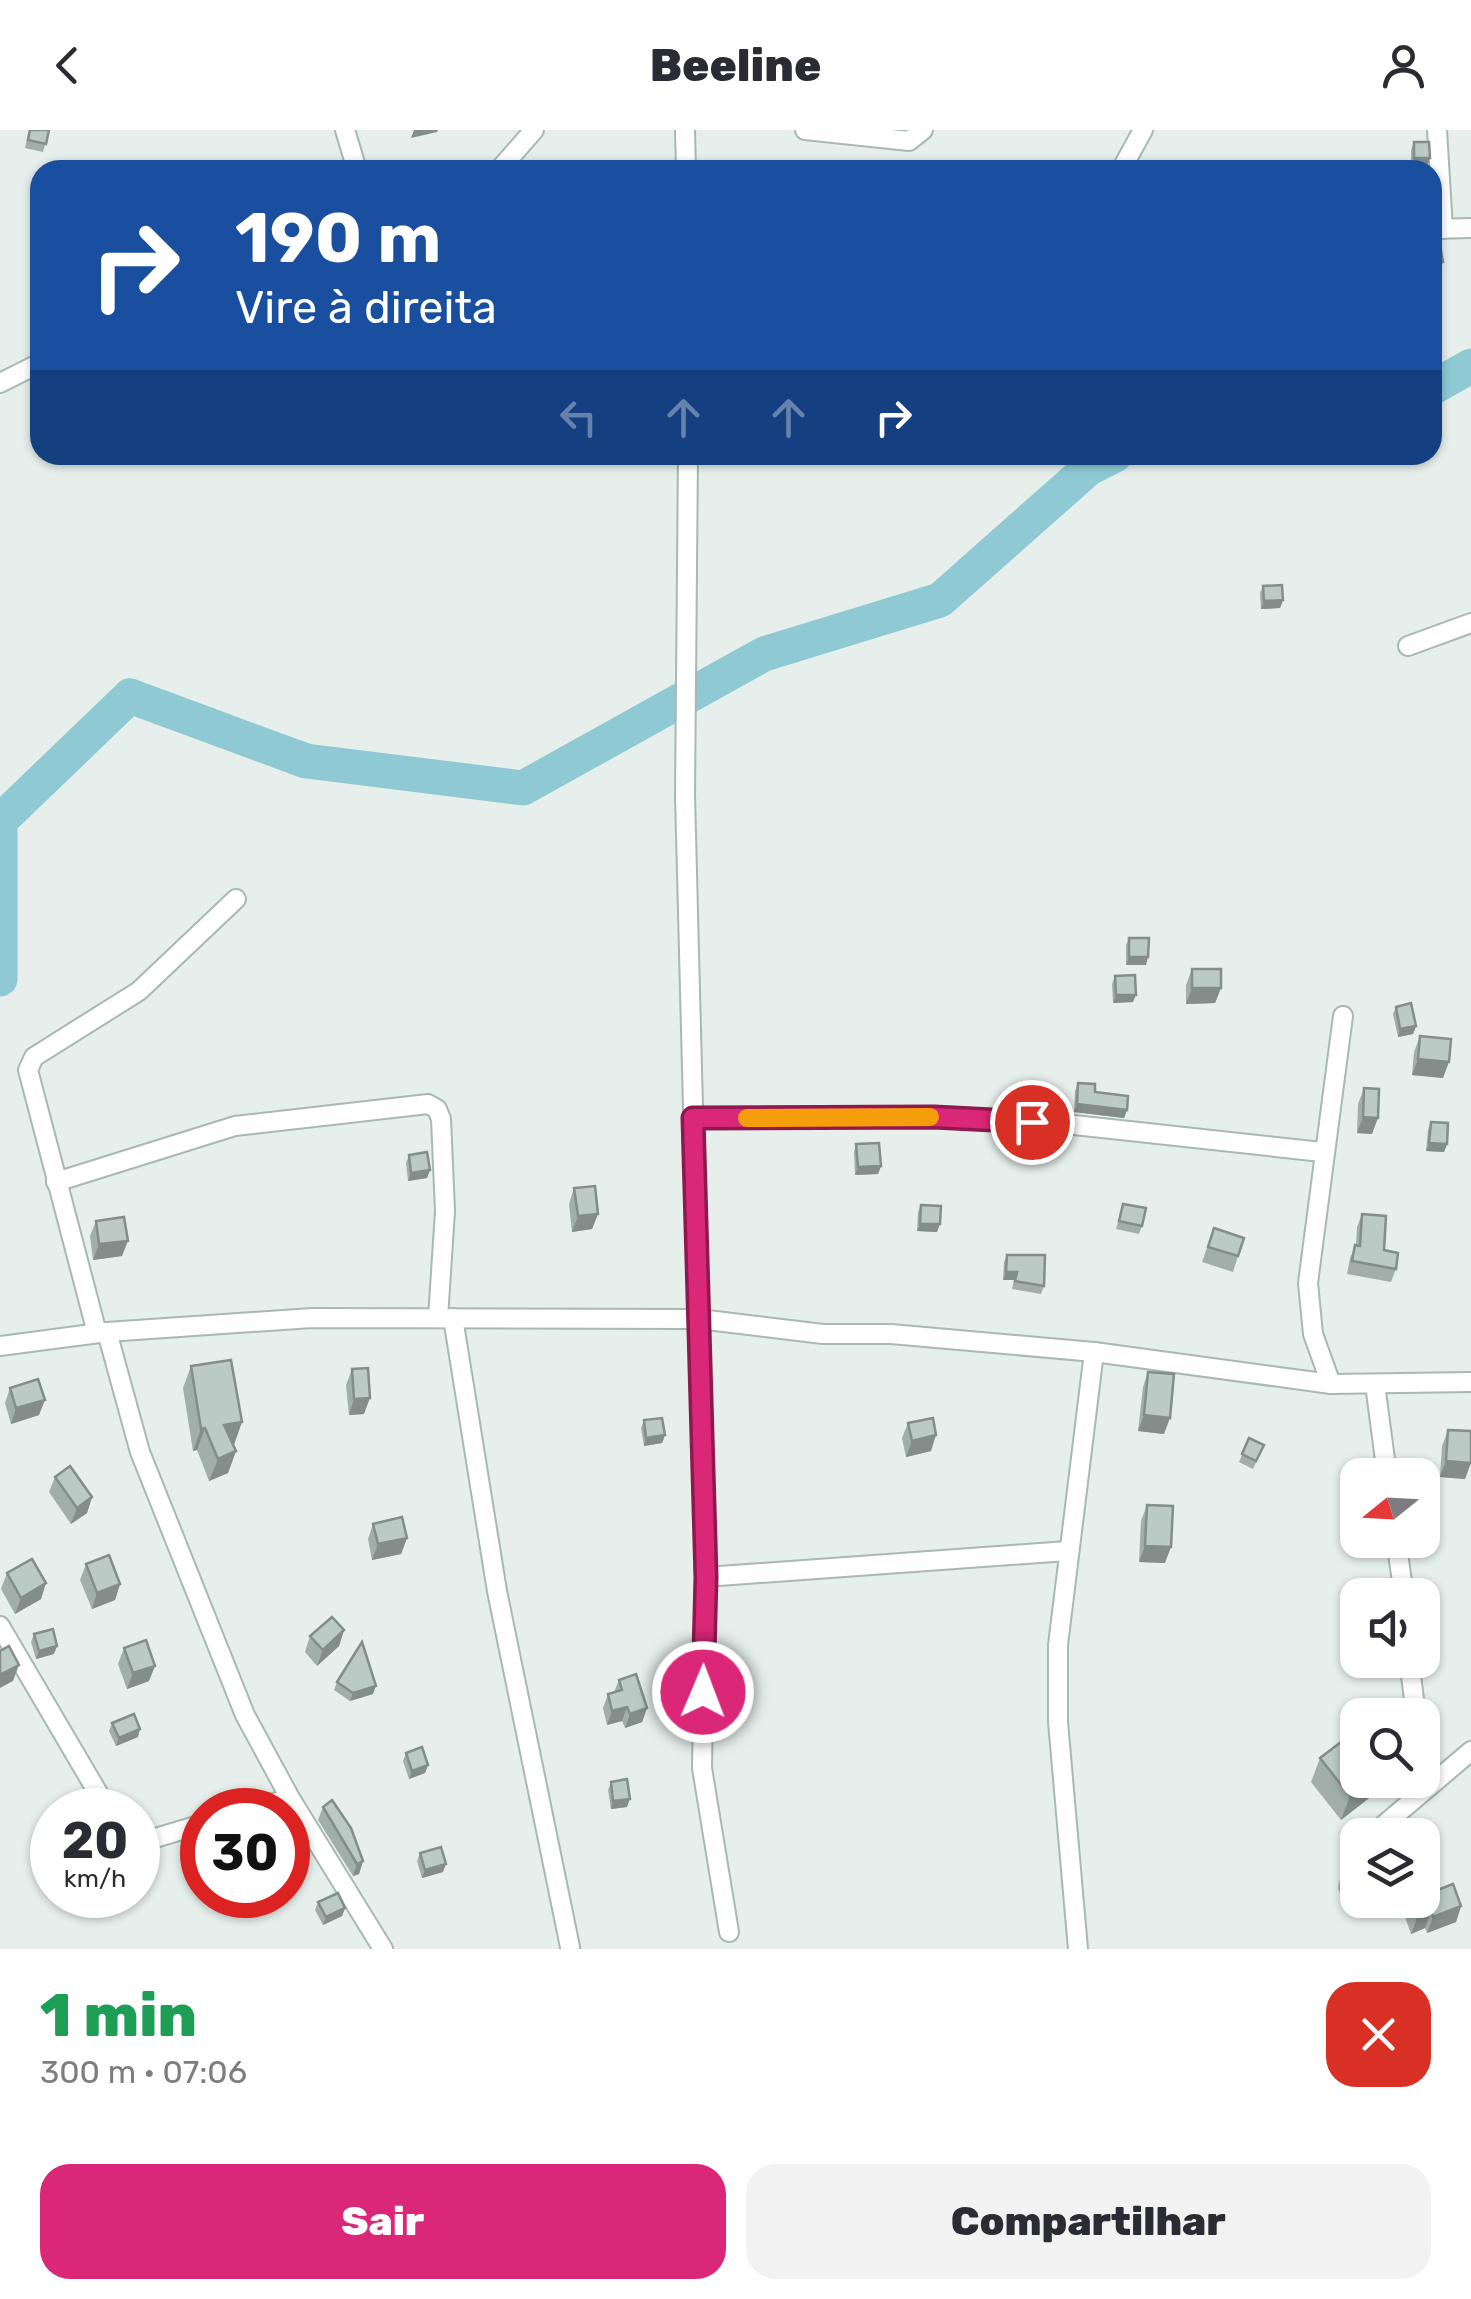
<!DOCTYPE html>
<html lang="pt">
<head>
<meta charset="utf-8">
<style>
	body { margin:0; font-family:Rubik,sans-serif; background:#f2f2f3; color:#2b2b33; height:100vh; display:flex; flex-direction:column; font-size:38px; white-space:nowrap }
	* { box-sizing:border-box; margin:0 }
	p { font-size:32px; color:#7c7c81 }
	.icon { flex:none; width:55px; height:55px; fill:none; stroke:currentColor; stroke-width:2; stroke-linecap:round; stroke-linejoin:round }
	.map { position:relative; height:1819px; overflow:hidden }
	.drawer { display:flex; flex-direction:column; background:#fff; flex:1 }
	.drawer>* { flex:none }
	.guide { position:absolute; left:30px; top:30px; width:1412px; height:305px; border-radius:30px; box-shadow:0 2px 8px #0004; background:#1a4fa0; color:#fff; overflow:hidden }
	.needle { width:65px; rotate:252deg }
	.fabs { position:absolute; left:1340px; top:1328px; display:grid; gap:20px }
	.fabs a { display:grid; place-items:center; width:100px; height:100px; border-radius:20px; background:#fff; box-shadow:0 2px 8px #0004; font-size:50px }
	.speed { position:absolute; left:30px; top:1658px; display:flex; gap:20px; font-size:50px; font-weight:700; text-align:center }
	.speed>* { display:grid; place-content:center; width:130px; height:130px; border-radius:50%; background:#fff; box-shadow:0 2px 8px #0004; line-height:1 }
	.speed small { font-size:25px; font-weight:400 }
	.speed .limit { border:15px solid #d22; background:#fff; color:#111 }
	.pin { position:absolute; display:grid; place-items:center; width:85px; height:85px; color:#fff; margin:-42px; border:5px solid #fff; border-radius:50%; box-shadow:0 2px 10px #0007 }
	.me { position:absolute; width:110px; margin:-55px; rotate:1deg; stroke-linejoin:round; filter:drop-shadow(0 0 8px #0008) }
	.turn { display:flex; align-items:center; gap:35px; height:210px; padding:0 40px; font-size:45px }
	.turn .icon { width:130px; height:130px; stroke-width:2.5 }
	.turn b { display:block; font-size:70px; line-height:85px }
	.lanes { display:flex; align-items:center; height:95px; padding:0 40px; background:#0003; justify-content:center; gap:50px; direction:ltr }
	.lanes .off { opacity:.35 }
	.round { display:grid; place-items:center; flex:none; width:105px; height:105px; border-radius:30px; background:#f2f2f3 }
	.summary { display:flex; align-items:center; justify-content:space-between; height:170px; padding:0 40px }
	h1 { font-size:60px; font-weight:800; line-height:75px; color:#1e9e55 }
	.action { display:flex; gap:20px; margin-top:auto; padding:20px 40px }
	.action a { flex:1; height:115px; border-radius:30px; background:#db2777; color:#fff; font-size:40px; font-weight:800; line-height:115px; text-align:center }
	.action a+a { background:#f2f2f3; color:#2b2b33 }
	header { display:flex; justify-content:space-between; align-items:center; height:130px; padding:0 40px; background:#fff; font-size:45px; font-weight:800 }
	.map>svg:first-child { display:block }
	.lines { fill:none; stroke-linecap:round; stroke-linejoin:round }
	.river { stroke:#8ec9d4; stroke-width:35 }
	.minor-casing { stroke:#a8b8b2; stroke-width:22 }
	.minor { stroke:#fff; stroke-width:18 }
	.wall { fill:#a1aea9 }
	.shaded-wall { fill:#838d89 }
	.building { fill:#bbcac4; stroke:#838d89; stroke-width:2.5 }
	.route-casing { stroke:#8e194d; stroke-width:25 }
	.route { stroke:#db2777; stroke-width:18 }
	.slow { stroke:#f59e0b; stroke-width:18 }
</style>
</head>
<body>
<header><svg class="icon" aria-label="back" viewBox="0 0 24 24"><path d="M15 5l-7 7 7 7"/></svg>Beeline<svg class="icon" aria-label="person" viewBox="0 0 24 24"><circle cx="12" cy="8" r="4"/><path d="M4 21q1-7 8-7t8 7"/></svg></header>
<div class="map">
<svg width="1471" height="1819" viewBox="0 0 1471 1819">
	<rect width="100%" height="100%" fill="#e6efeb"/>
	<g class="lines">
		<g class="river">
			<polyline points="1432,258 1471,236"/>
			<polyline points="0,691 130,566 306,631 523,658 764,524 940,470 1089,338 1115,325"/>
			<polyline points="0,694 0,849"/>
		</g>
		<defs>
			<g id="minor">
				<polyline points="345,0 357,40"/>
				<polyline points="685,0 686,40"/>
				<polyline points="805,0 909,11 923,0"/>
				<polyline points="1437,0 1443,99"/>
				<polyline points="499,40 534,0"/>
				<polyline points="1121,40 1143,0"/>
				<polyline points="1432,99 1471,98"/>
				<polyline points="0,253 40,233"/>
				<polyline points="688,325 685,665 705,1447 702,1638 729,1802"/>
				<polyline points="1408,516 1471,493"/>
				<polyline points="693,989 934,987 1065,994 1322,1022"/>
				<polyline points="56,1052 235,996 428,974 437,979 441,989 445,1081 438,1188"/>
				<polyline points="453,1188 497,1461 570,1817"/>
				<polyline points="107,1202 140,1322 245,1585 290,1668 383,1819"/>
				<polyline points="97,1203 28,940 34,927 139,861 236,769"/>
				<polyline points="0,1216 107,1202 312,1188 699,1189 823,1204 891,1204 1094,1222 1331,1254 1471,1252"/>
				<polyline points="1331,1254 1313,1204 1308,1153 1343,886"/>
				<polyline points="1375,1254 1387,1345"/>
				<polyline points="1396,1410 1404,1465"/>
				<polyline points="705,1447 1067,1421"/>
				<polyline points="0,1496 108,1680"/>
				<polyline points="1409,1530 1416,1585"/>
				<polyline points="1422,1622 1428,1657"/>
				<polyline points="250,1680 290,1668"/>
				<polyline points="1372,1705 1471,1621"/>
				<polyline points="138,1707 152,1709 202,1694"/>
				<polyline points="1349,1757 1358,1731"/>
				<polyline points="1078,1819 1058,1592 1058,1515 1094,1222"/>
			</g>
		</defs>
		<use href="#minor" class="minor-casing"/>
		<use href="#minor" class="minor"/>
	</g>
	<g class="wall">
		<polygon points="29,0 49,0 43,22 25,18"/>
		<polygon points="1414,12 1427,36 1411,36 1411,20"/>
		<polygon points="1263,456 1283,470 1280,478 1261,479 1260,463"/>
		<polygon points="1129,808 1146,835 1126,835 1126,815"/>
		<polygon points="1192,839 1221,858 1215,873 1186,874 1186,855"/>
		<polygon points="1115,846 1133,872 1113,873 1112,854"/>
		<polygon points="1396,877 1416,896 1413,904 1398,907 1393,884"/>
		<polygon points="1420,906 1443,948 1412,945 1414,922"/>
		<polygon points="1078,953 1127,980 1124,988 1074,982 1075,961"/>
		<polygon points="1364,958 1372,1004 1357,1003 1358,974"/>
		<polygon points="1431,992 1447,1014 1444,1022 1426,1021 1428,1000"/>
		<polygon points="856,1014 881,1036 878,1044 855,1045 854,1022"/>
		<polygon points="409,1025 430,1040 427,1048 408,1051 406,1033"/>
		<polygon points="574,1058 598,1084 592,1099 572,1102 569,1074"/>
		<polygon points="1123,1074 1142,1096 1139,1104 1116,1099"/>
		<polygon points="921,1075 937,1102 917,1101 918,1082"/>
		<polygon points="1362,1084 1396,1139 1391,1152 1347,1144 1350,1128 1356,1115 1357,1097"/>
		<polygon points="96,1091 122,1126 93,1130 90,1106"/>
		<polygon points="1214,1098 1238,1126 1233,1142 1202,1132"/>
		<polygon points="1007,1125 1044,1156 1041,1164 1012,1159 1014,1150 1003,1150 1004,1132"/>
		<polygon points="191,1236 236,1321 228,1343 209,1351 197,1320 193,1321 183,1258"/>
		<polygon points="352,1239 364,1284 349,1285 346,1255"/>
		<polygon points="1148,1242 1164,1304 1138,1301 1143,1257"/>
		<polygon points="10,1258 39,1285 11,1294 5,1273"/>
		<polygon points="644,1290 665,1305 662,1313 644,1316 641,1298"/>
		<polygon points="908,1293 931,1321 906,1327 902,1308"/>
		<polygon points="1448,1300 1465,1349 1440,1347 1442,1316"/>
		<polygon points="1249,1308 1264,1315 1253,1339 1239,1332"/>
		<polygon points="55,1347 92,1367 87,1383 71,1394 49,1362"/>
		<polygon points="1147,1375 1165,1433 1139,1432 1141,1391"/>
		<polygon points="373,1394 407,1408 401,1424 372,1430 368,1409"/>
		<polygon points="86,1434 120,1454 115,1470 92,1479 80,1450"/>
		<polygon points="7,1443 41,1469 15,1484 1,1459"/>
		<polygon points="344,1500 339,1516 317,1536 305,1522 310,1506"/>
		<polygon points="34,1504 54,1524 36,1529 31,1512"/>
		<polygon points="124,1518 149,1551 127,1559 118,1534"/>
		<polygon points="619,1550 647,1578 642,1592 625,1598 622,1591 607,1595 603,1578 608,1564 614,1562"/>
		<polygon points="337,1552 373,1564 350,1571 334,1560"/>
		<polygon points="112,1593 138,1607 116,1616 109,1601"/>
		<polygon points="406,1623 428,1635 425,1643 409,1649 403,1631"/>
		<polygon points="1320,1628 1358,1650 1382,1650 1378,1661 1341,1690 1311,1652"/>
		<polygon points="611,1652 627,1677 611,1679 608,1660"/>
		<polygon points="323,1677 363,1731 359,1744 353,1746 318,1690"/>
		<polygon points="420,1723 443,1742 422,1748 417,1731"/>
		<polygon points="1411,1771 1461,1776 1456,1792 1427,1803 1425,1798 1411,1804 1405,1787"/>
		<polygon points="318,1772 345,1778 342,1786 323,1795 315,1780"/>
	</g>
	<g class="shaded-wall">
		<polygon points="414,0 438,0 437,2 411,8"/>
		<polygon points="1414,28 1430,28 1427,36 1411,36"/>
		<polygon points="1443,132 1440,140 1432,141 1432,134"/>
		<polygon points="1283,470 1280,478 1261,479 1264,471"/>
		<polygon points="1129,827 1148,827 1146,835 1126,835"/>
		<polygon points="1192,858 1221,858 1215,873 1186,874"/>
		<polygon points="1116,865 1136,865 1133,872 1113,873"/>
		<polygon points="1416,896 1413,904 1398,907 1400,899"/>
		<polygon points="1418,929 1449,932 1443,948 1412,945"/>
		<polygon points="1077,974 1127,980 1124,988 1074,982"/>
		<polygon points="1363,987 1378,988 1372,1004 1357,1003"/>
		<polygon points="1429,1013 1447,1014 1444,1022 1426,1021"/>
		<polygon points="881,1036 878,1044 855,1045 858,1037"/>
		<polygon points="430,1040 427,1048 408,1051 411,1043"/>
		<polygon points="598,1084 592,1099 572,1102 578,1086"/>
		<polygon points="920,1094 940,1094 937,1102 917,1101"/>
		<polygon points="128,1111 122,1126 93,1130 99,1114"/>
		<polygon points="1006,1142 1017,1142 1014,1150 1003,1150"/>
		<polygon points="370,1268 364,1284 349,1285 354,1269"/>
		<polygon points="45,1270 39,1285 11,1294 16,1278"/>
		<polygon points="1144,1285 1170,1288 1164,1304 1138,1301"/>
		<polygon points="242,1292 234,1315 224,1295"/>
		<polygon points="205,1298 197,1320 193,1321 201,1299"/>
		<polygon points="665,1305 662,1313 644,1316 646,1308"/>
		<polygon points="936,1305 931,1321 906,1327 912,1311"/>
		<polygon points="236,1321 228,1343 209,1351 218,1329"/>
		<polygon points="1446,1331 1471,1333 1465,1349 1440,1347"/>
		<polygon points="92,1367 87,1383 71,1394 77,1378"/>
		<polygon points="407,1408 401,1424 372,1430 378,1414"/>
		<polygon points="1145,1416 1171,1417 1165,1433 1139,1432"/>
		<polygon points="46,1453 41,1469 15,1484 21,1468"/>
		<polygon points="120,1454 115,1470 92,1479 97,1463"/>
		<polygon points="344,1500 339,1516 317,1536 323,1520"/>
		<polygon points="57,1516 54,1524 36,1529 39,1521"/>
		<polygon points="19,1535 13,1551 0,1558 0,1545"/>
		<polygon points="155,1536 149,1551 127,1559 133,1543"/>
		<polygon points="376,1556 373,1564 350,1571 353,1563"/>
		<polygon points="627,1577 622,1591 607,1595 612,1581"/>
		<polygon points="647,1578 642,1592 625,1598 630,1584"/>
		<polygon points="140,1599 138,1607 116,1616 119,1608"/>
		<polygon points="428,1635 425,1643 409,1649 412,1641"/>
		<polygon points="1370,1650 1382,1650 1378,1661 1341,1690 1350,1666"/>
		<polygon points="630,1669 627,1677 611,1679 613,1671"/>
		<polygon points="363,1731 359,1744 353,1746 357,1734"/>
		<polygon points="446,1734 443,1742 422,1748 425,1740"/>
		<polygon points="1461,1776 1456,1792 1427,1803 1433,1787"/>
		<polygon points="345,1778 342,1786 323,1795 326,1787"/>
		<polygon points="1431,1782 1425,1798 1411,1804 1417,1788"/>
	</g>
	<g class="building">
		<polygon points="30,0 49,0 46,14 28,10"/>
		<polygon points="1414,12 1429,12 1430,28 1414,28"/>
		<polygon points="658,36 659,40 640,40"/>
		<polygon points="1440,115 1443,132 1432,134 1432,116"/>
		<polygon points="1282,455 1283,470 1264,471 1263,456"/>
		<polygon points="1129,808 1149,808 1148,827 1129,827"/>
		<rect x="1192" y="839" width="29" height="19"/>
		<polygon points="1135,845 1136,865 1116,865 1115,846"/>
		<polygon points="1411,873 1416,896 1400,899 1396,877"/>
		<polygon points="1420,906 1451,909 1449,932 1418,929"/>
		<polygon points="1078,953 1095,954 1095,962 1128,966 1127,980 1077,974"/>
		<polygon points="1364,958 1379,959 1378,988 1363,987"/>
		<polygon points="1431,992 1448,993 1447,1014 1429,1013"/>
		<polygon points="879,1013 881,1036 858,1037 856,1014"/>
		<polygon points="427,1022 430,1040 411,1043 409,1025"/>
		<polygon points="595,1056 598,1084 578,1086 574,1058"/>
		<polygon points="1123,1074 1146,1078 1142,1096 1119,1091"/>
		<polygon points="921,1075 941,1076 940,1094 920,1094"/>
		<polygon points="1362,1084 1386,1086 1384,1120 1398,1123 1396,1139 1352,1131 1355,1115 1360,1116"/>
		<polygon points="124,1087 128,1111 99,1114 96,1091"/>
		<polygon points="1214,1098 1244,1108 1238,1126 1208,1117"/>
		<polygon points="1007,1125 1045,1125 1044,1156 1015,1151 1017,1142 1006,1142"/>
		<polygon points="231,1230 242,1292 224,1295 236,1321 218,1329 205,1298 201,1299 191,1236"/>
		<polygon points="368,1238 370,1268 354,1269 352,1239"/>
		<polygon points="1148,1242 1174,1244 1170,1288 1144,1285"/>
		<polygon points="38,1249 45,1270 16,1278 10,1258"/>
		<polygon points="662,1288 665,1305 646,1308 644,1290"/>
		<polygon points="933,1288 936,1305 912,1311 908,1293"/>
		<polygon points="1448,1300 1471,1301 1471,1333 1446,1331"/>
		<polygon points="1249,1308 1264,1315 1256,1331 1242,1324"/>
		<polygon points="70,1336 92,1367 77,1378 55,1347"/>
		<polygon points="1147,1375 1173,1376 1171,1417 1145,1416"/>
		<polygon points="402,1387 407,1408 378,1414 373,1394"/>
		<polygon points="109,1425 120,1454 97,1463 86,1434"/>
		<polygon points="32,1429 46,1453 21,1468 7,1443"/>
		<polygon points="332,1487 344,1500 323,1520 310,1506"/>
		<polygon points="53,1499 57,1516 39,1521 34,1504"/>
		<polygon points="146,1510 155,1536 133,1543 124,1518"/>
		<polygon points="362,1512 376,1556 353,1563 337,1552"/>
		<polygon points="9,1516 19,1535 0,1545 0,1521"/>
		<polygon points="636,1544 647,1578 630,1584 627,1577 612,1581 608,1564 622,1560 619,1550"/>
		<polygon points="134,1584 140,1599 119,1608 112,1593"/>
		<polygon points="1358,1599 1358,1650 1370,1650 1350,1666 1320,1628"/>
		<polygon points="422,1617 428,1635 412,1641 406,1623"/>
		<polygon points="627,1649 630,1669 613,1671 611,1652"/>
		<polygon points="332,1670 351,1698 363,1731 357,1734 323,1677"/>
		<polygon points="441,1717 446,1734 425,1740 420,1723"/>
		<polygon points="288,1719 292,1729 288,1731"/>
		<polygon points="1453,1754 1461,1776 1433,1787 1431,1782 1417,1788 1411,1771 1422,1770 1422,1766"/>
		<polygon points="338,1763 345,1778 326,1787 318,1772"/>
	</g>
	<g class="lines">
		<defs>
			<polyline id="route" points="703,1562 706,1447 693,988 934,987 1032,992"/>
		</defs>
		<use href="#route" class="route-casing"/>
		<use href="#route" class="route"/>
		<polyline class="slow" points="747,988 930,987"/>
	</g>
</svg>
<div class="fabs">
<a><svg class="needle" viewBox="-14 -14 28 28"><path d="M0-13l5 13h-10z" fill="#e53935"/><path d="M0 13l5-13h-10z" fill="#7c7c81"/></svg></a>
<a><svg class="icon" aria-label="sound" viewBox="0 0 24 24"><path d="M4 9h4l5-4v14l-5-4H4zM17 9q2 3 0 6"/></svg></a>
<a><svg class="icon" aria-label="search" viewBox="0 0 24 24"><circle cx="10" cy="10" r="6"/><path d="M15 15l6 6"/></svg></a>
<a><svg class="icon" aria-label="layers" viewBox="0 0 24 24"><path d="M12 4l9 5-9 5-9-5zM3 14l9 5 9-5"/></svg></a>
</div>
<div class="speed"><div>20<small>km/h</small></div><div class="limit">30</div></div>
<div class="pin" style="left:1032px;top:992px;background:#d93025"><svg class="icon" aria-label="arrive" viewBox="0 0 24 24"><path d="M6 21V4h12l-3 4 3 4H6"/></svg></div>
<svg class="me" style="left:703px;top:1562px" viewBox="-20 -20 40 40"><circle r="17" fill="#db2777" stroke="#fff" stroke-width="3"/><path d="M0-11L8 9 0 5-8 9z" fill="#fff"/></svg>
<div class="guide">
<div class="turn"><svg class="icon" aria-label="right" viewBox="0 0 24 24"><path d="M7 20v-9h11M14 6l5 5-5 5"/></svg><div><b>190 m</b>Vire à direita</div></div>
<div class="lanes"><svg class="icon off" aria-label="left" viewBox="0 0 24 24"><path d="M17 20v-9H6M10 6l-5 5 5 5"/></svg><svg class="icon off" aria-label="ahead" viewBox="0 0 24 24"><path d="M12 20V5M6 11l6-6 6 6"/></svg><svg class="icon off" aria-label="ahead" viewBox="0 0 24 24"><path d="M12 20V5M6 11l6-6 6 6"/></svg><svg class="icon" aria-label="right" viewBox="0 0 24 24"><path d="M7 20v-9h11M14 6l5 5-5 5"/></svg></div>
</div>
</div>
<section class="drawer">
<div class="summary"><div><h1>1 min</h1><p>300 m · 07:06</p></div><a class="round" style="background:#d93025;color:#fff"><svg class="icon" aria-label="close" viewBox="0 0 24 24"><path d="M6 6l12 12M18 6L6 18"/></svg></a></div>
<div class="action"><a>Sair</a><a>Compartilhar</a></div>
</section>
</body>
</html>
